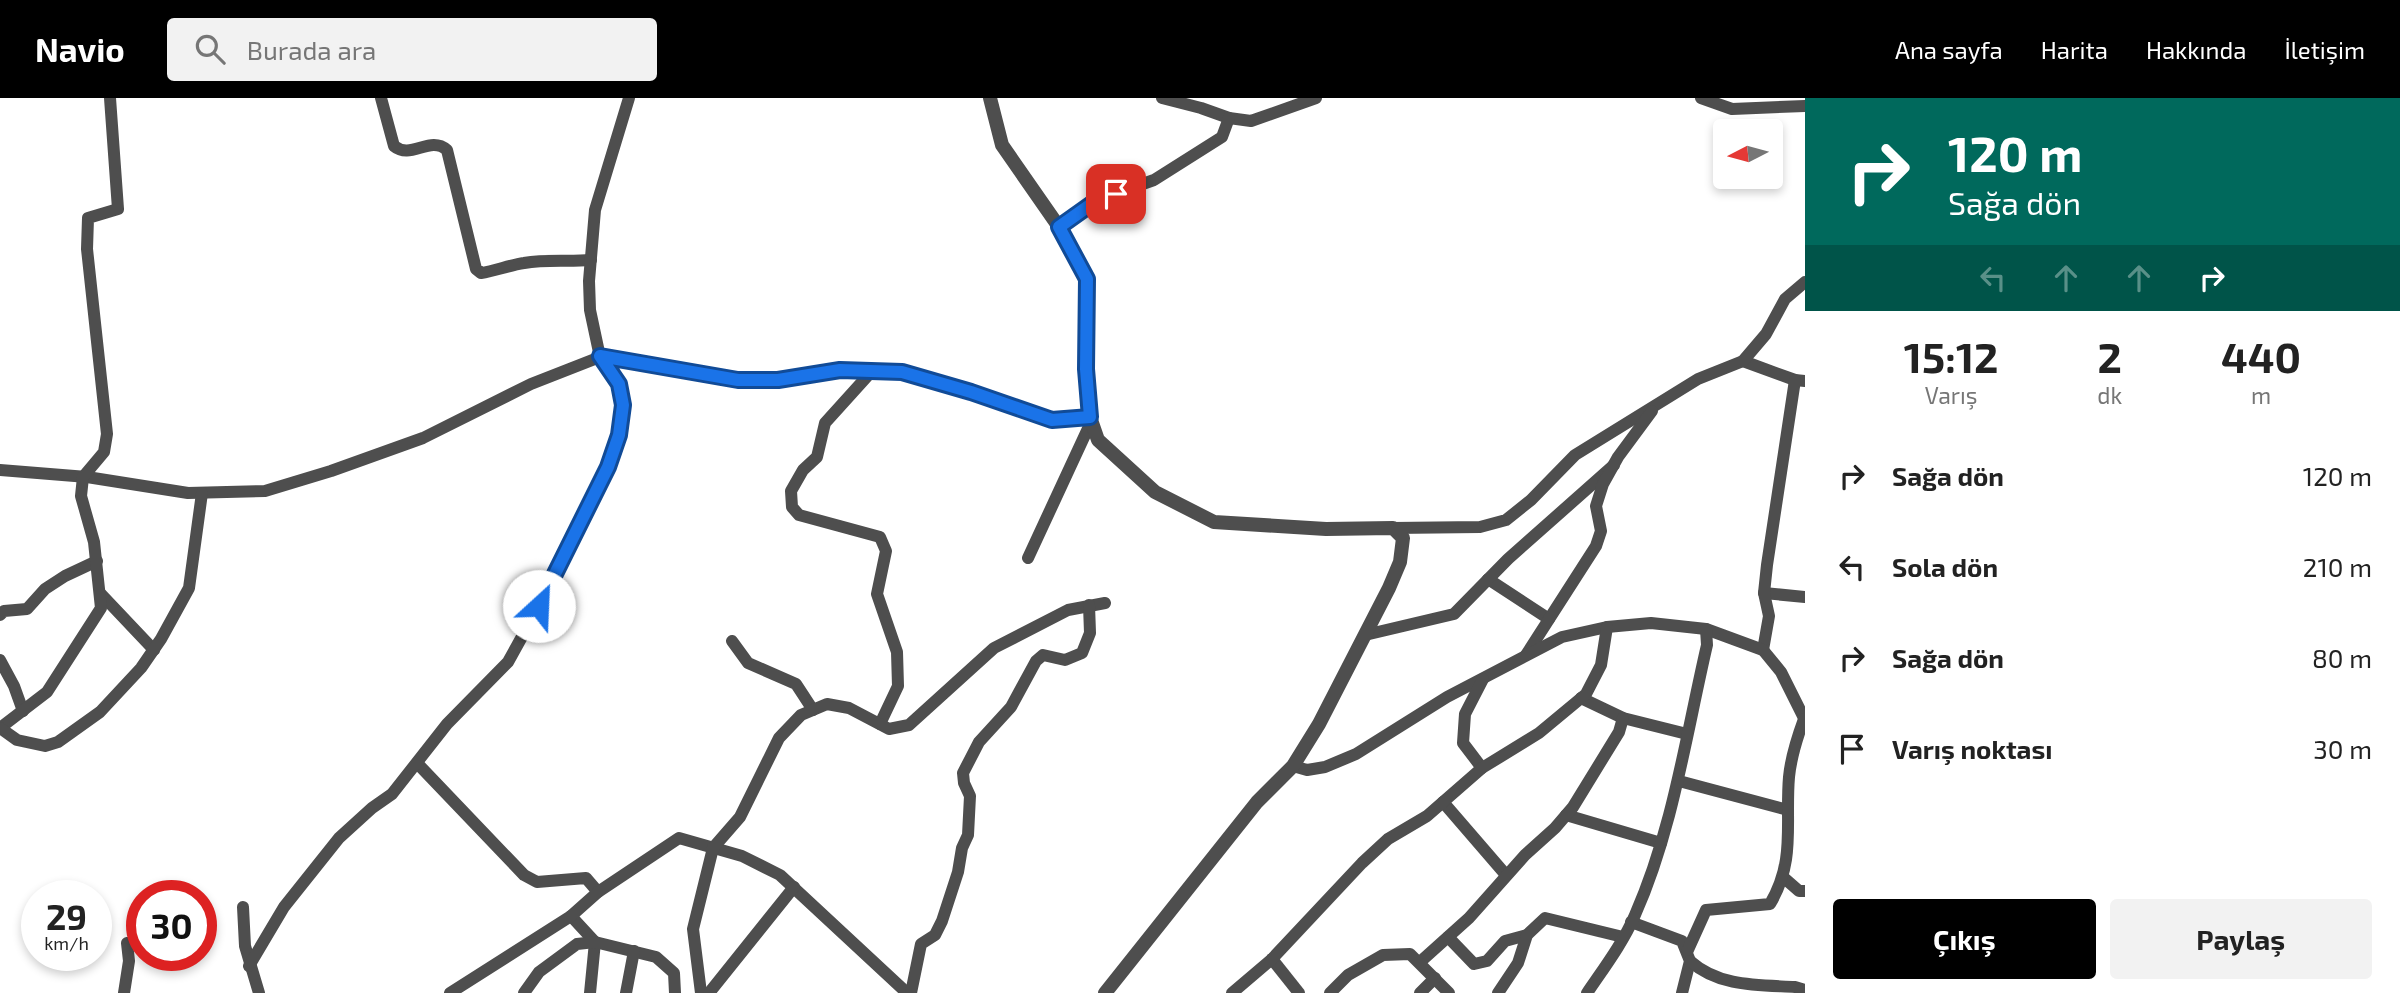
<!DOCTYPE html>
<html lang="tr">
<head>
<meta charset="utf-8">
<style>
	body { margin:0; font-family:"Exo 2",sans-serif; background:#f2f2f2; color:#222; height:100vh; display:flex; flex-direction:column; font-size:26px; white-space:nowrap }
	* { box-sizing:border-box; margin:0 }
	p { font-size:23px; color:#767676 }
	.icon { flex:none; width:38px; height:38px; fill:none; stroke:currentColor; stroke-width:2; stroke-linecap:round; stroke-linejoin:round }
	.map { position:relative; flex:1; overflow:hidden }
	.panel { display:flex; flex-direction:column; background:#fff; width:595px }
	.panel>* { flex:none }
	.hud { background:#00695c; color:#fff; overflow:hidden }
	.needle { width:46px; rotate:264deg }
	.controls { position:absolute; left:1713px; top:21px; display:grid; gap:14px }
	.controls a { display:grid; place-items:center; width:70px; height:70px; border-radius:7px; background:#fff; box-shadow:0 4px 10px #0003; font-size:35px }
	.speed { position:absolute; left:21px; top:782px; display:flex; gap:14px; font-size:35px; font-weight:700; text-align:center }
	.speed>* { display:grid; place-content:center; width:91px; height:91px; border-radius:50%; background:#fff; box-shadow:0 4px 10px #0003; line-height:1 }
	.speed small { font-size:18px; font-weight:400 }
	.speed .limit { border:10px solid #d22; background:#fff; color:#111 }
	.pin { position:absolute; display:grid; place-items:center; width:60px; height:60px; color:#fff; margin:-30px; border-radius:14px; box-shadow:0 4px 10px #0006 }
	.me { position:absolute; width:77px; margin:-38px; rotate:25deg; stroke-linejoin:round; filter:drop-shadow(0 0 5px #0008) }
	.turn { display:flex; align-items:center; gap:24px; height:147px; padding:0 28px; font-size:32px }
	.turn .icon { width:91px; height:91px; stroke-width:2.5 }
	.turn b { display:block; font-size:49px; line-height:60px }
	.lanes { display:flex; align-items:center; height:66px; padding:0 28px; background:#0003; justify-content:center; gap:35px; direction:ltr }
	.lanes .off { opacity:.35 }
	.eta { display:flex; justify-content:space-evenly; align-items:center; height:119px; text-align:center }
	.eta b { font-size:42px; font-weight:700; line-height:49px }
	.cta { display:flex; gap:14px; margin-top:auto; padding:14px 28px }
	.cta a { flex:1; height:80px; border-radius:7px; background:#000; color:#fff; font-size:28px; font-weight:700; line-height:80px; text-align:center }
	.cta a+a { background:#f2f2f2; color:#222 }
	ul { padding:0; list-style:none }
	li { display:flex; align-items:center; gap:21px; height:91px; padding:0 28px }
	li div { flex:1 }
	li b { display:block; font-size:26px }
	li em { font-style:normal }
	header { display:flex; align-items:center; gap:42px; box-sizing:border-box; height:98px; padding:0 35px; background:#000; color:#fff }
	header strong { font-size:33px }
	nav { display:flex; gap:38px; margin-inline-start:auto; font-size:24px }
	.search { width:490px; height:63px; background:#f2f2f2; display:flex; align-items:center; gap:18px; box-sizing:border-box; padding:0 24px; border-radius:7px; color:#767676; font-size:26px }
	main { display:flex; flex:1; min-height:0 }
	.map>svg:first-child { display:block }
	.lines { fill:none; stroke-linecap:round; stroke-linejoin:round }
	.minor { stroke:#4e4e4e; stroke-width:12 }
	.tertiary { stroke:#4e4e4e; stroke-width:14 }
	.route-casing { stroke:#114b97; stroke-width:18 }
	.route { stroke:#1a73e8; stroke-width:12 }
</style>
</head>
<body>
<header>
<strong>Navio</strong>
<div class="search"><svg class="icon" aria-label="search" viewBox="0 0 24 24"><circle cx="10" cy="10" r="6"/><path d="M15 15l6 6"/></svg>Burada ara</div>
<nav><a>Ana sayfa</a><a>Harita</a><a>Hakkında</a><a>İletişim</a></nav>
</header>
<main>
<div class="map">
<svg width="1805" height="895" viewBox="0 0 1805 895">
	<rect width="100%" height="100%" fill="#fff"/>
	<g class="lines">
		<g class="minor">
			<path d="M381,0L394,48C411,62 430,37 447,52L476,171L481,175C495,173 510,167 524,165C547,161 568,164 591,162"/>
			<polyline points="1162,0 1201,10 1229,20 1251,23 1316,0"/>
			<polyline points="1701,0 1732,11 1805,8"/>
			<polyline points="1059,129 1097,102 1154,82 1222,39 1229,20"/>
			<polyline points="1743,263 1795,282 1805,283"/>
			<polyline points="872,273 825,325 817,359 803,372 791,393 792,409 799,417 880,439 886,453 877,496 897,554 898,588 880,626"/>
			<polyline points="0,372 87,379 188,395 265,393 331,373 423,340 531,286 600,259 738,282 778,282 840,272 902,274 971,294 1052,322 1090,319"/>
			<polyline points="1393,430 1480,429 1506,422 1531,402 1575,357 1698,281 1743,263 1766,236 1785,201 1805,184"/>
			<polyline points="1028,460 1091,324"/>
			<polyline points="1488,481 1549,521"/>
			<polyline points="1764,495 1805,499"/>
			<polyline points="101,496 154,552"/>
			<polyline points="0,517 4,513 27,511 45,491 65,478 97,463"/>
			<polyline points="1365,537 1454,516 1508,461 1614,367"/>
			<polyline points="732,543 748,565 796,586 813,612"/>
			<polyline points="1763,552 1769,518 1764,495 1767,467 1795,282"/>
			<polyline points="1526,557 1596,448 1601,433 1596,408 1603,386 1618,359 1652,313"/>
			<polyline points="0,562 14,588 23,613"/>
			<polyline points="1581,600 1623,620 1687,636"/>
			<polyline points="0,630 47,594 101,510 94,444 81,398 83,379 104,354 107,336 87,151 88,120 118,111 110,0"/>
			<polyline points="0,630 17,642 45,648 58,644 100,614 141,570 161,541 189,490 202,395"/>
			<polyline points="417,665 524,777 537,784 586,780 598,794"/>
			<polyline points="1293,668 1307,672 1325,669 1356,656 1447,599 1562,539 1607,529 1651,525 1706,531 1763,552 1781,574 1805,622"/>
			<polyline points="1482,670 1463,645 1465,616 1483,581"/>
			<polyline points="1679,683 1788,712"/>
			<polyline points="1443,704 1506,777"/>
			<polyline points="1566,717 1661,745"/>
			<polyline points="1783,779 1799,793 1805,793"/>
			<polyline points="243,809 245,848 259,895"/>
			<polyline points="571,818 595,844 590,895"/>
			<polyline points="1631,824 1682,843 1690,863 1682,895"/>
			<polyline points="1448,839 1474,866 1487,863 1505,843 1527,837"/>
			<path d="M1687,854L1706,812L1770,806C1796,762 1785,726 1789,679C1791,658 1797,640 1804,621"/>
			<polyline points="1272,861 1299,895"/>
			<path d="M1690,863C1719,889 1758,887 1795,889L1805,892"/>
			<polyline points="1420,864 1469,820 1525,757 1555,730 1573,709 1619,634 1623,620"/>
			<polyline points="249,868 284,809 339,740 372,710 392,696 447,626 508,564 539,508 608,369 619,337 623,307 619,286 600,259 590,212 589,183 595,112 629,0"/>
			<polyline points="124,895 129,863 127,845"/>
			<polyline points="450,895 571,818 598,794 679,740 742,758 780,777 907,895"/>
			<polyline points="524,895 539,874 577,846 595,844 656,859 674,875 675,895"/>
			<polyline points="626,895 634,853"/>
			<polyline points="701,895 693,831 713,750 740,719 779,640 801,617 827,606 849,610 889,631 909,627 994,550 1068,512 1105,505"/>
			<polyline points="709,895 794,789"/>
			<polyline points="911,895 921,846 935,837 942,823 958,774 962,750 968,737 970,698 964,685 963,675 979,644 1011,609 1036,563 1043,557 1065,562 1082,555 1090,535 1089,507"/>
			<polyline points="1232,895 1272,861 1362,765 1388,741 1427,718 1482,670 1539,635 1586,596 1601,567 1607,529"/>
			<polyline points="1330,895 1348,877 1383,857 1410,856 1449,895"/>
			<polyline points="1420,895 1435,880"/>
			<polyline points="1498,895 1518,865 1527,837 1545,820 1623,839"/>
			<path d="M1587,895C1604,870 1623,845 1635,817C1673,731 1686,637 1707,547L1706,531"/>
		</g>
		<polyline class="tertiary" points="990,0 1002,47 1059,129 1087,181 1086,271 1090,319 1098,342 1155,394 1214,424 1326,431 1393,430 1403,440 1400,464 1389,490 1319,626 1293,668 1257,704 1105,895"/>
	</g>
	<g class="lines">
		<defs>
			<polyline id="route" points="539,508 608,369 619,337 623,307 619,286 600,258 738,282 778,282 840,272 902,274 971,294 1052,322 1090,319 1086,271 1087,181 1059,129 1097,102 1116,96"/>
		</defs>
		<use href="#route" class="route-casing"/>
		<use href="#route" class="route"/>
	</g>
</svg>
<div class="controls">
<a><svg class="needle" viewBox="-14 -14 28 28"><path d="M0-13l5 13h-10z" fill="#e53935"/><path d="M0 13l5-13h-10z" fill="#767676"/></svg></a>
</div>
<div class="speed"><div>29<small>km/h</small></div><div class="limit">30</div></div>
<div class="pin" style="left:1116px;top:96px;background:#d93025"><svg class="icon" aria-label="arrive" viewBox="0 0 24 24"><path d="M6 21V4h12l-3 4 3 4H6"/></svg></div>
<svg class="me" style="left:539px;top:508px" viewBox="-20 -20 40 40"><circle r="19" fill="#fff"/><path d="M0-13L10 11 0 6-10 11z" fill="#1a73e8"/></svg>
</div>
<section class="panel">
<div class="hud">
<div class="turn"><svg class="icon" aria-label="right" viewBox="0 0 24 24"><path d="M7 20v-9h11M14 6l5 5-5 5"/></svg><div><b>120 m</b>Sağa dön</div></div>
<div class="lanes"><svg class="icon off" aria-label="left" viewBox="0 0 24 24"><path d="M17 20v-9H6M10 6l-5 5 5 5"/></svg><svg class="icon off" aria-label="ahead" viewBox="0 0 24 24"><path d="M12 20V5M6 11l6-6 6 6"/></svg><svg class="icon off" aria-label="ahead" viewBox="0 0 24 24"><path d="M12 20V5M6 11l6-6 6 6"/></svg><svg class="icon" aria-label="right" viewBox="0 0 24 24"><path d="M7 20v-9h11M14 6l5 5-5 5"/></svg></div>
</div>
<div class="eta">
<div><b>15:12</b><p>Varış</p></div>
<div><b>2</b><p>dk</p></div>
<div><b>440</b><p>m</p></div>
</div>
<ul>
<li><svg class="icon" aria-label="right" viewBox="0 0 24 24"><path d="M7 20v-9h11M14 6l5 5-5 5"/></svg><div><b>Sağa dön</b></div><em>120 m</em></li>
<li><svg class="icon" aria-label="left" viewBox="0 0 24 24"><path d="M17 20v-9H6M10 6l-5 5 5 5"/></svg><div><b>Sola dön</b></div><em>210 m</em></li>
<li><svg class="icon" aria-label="right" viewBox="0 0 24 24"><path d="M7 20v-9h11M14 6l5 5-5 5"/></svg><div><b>Sağa dön</b></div><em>80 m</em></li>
<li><svg class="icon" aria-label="arrive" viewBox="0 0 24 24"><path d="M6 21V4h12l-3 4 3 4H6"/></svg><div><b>Varış noktası</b></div><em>30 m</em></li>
</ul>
<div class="cta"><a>Çıkış</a><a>Paylaş</a></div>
</section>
</main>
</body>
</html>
